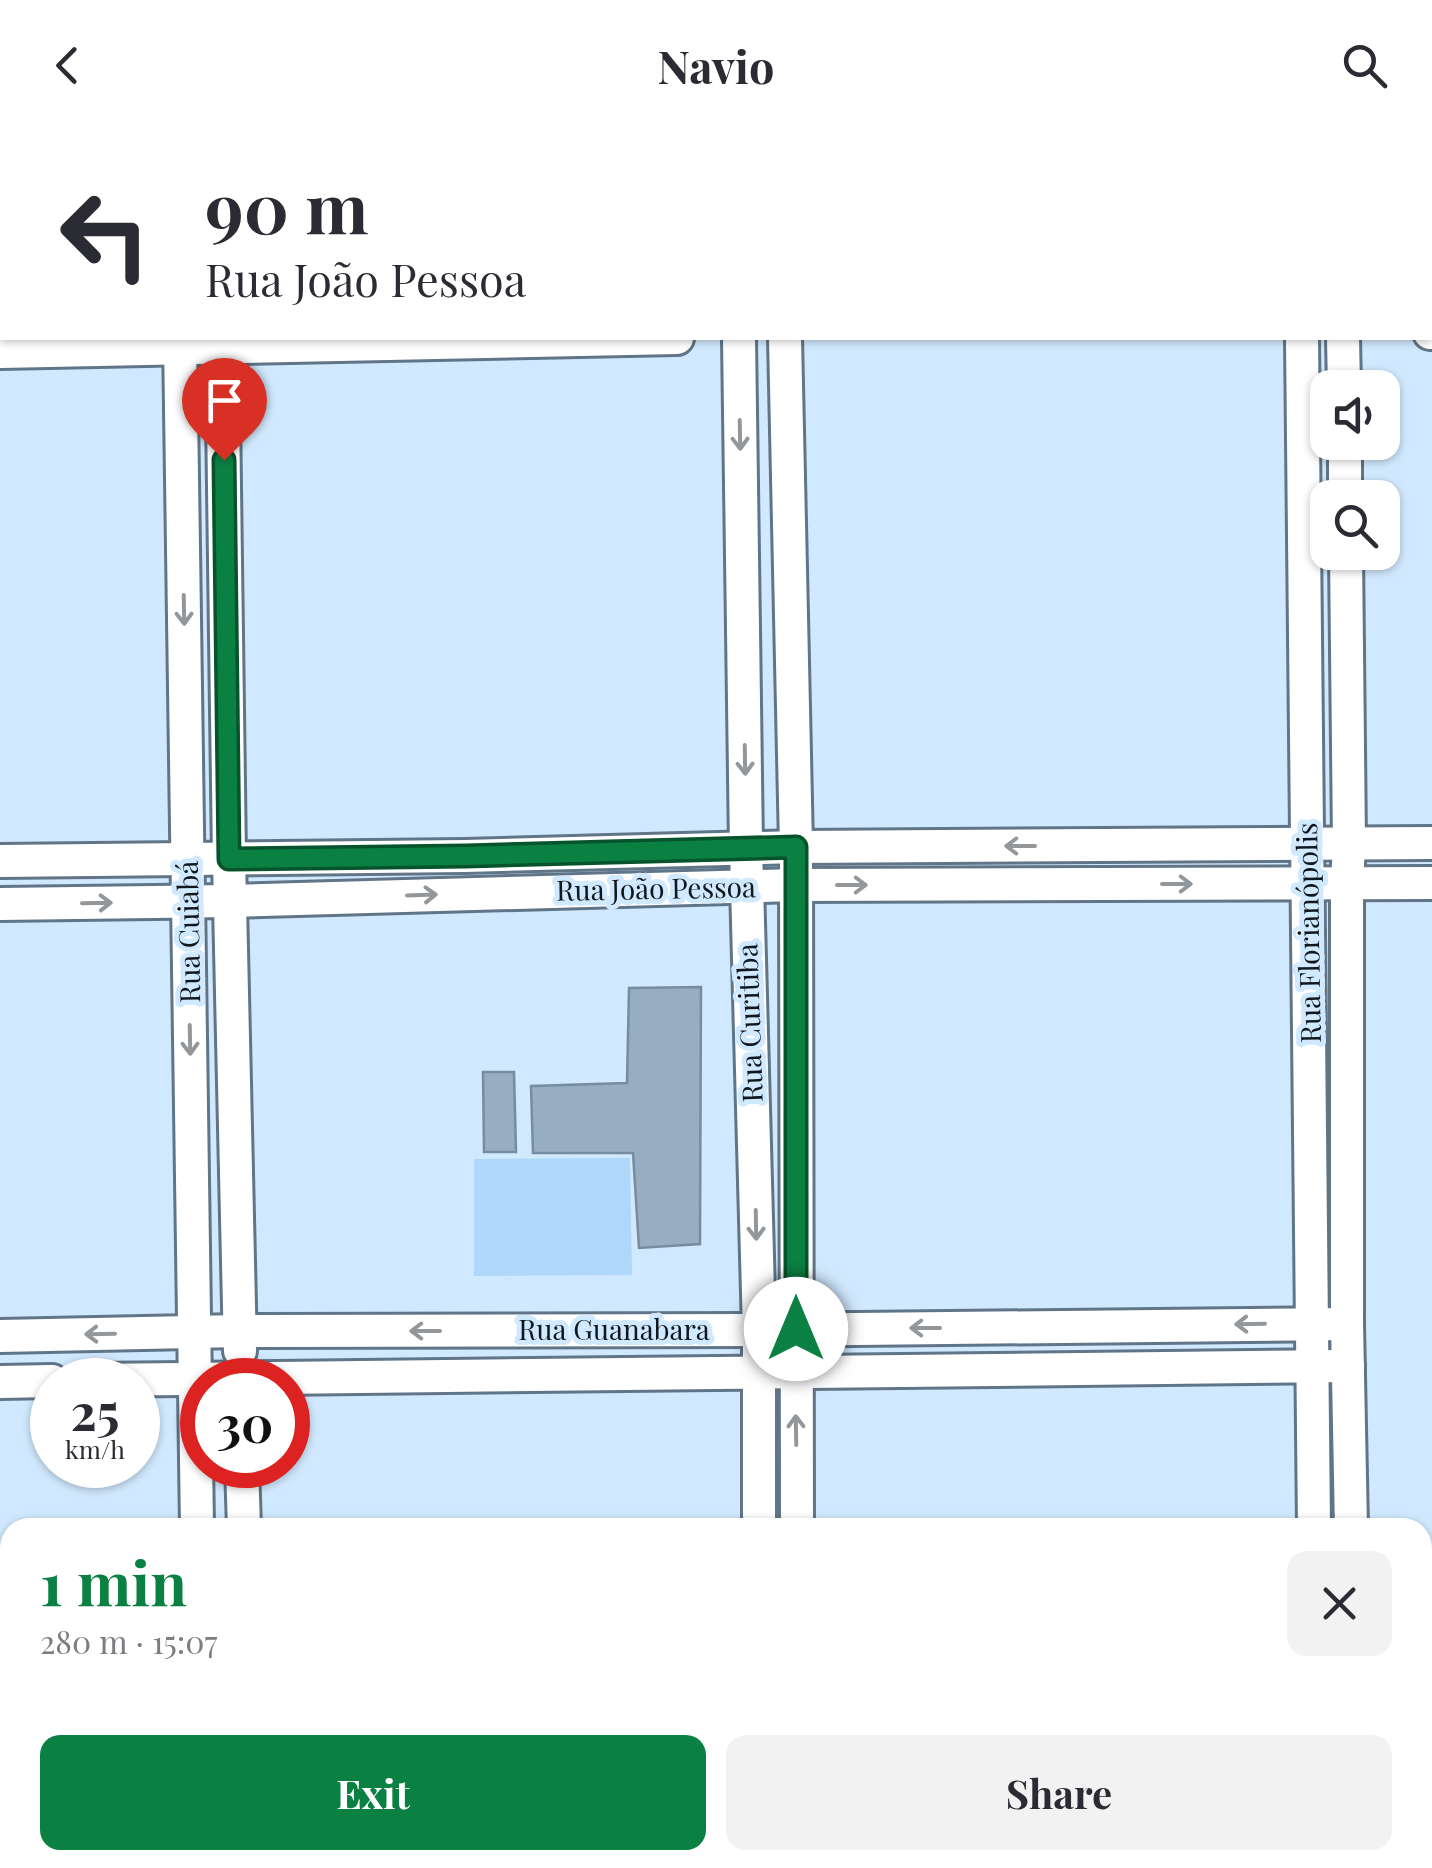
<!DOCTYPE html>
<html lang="en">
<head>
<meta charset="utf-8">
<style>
	body { margin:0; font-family:"Playfair Display",serif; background:#f2f2f3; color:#2b2b33; height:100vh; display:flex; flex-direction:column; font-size:38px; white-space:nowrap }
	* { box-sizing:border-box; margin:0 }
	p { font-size:32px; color:#7c7c81 }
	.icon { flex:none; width:55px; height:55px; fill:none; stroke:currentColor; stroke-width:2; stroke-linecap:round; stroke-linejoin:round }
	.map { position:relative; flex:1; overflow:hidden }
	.panel { position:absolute; left:0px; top:1388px; width:1432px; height:352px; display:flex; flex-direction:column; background:#fff; border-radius:30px 30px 0 0; box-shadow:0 2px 8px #0004 }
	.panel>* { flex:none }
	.hud { position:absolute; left:0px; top:0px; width:1432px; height:210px; box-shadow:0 2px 8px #0004; background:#fff; color:#2b2b33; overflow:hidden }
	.controls { position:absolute; left:1310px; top:240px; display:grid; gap:20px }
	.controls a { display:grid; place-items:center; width:90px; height:90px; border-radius:20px; background:#fff; box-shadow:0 2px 8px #0004; font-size:50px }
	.speed { position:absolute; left:30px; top:1228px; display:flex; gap:20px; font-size:50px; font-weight:700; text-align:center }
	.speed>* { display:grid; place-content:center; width:130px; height:130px; border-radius:50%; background:#fff; box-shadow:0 2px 8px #0004; line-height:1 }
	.speed small { font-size:25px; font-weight:400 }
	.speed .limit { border:15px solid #d22; background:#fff; color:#111 }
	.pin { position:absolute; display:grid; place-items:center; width:85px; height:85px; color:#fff; margin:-102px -42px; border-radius:50% 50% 50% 0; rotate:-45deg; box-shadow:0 0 10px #0007 }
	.pin .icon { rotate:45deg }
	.me { position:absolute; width:110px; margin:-55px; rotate:0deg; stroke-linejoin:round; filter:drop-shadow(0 0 8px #0008) }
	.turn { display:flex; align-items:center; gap:35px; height:210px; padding:0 40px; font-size:45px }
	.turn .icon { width:130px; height:130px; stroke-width:2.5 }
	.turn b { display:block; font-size:70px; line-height:85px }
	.round { display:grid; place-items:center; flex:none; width:105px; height:105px; border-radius:20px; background:#f2f2f3 }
	.summary { display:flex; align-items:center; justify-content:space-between; height:170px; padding:0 40px }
	h1 { font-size:60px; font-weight:700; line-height:75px; color:#0b8043 }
	.button { display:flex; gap:20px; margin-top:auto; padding:20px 40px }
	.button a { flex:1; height:115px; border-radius:20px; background:#0b8043; color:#fff; font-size:40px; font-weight:700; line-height:115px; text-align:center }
	.button a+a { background:#f2f2f3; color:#2b2b33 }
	header { display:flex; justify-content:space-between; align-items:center; height:130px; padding:0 40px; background:#fff; font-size:45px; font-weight:700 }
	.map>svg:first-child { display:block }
	.green { fill:#afd7f9 }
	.building { fill:#97adc1; stroke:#778c9f; stroke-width:2.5 }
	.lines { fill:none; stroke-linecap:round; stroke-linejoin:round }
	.minor-casing { stroke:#607587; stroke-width:38 }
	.minor { stroke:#fff; stroke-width:32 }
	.oneway { stroke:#93979a }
	.route-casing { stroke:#07532c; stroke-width:25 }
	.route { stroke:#0b8043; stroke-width:18 }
	.labels { text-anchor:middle; stroke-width:10; stroke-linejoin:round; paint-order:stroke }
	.street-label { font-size:28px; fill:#10181f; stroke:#d1e9fe }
</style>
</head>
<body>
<header><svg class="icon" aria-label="back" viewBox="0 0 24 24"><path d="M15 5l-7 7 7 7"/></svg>Navio<svg class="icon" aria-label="search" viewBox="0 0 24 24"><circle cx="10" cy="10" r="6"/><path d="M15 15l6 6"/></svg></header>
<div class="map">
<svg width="1432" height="1738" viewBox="0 0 1432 1738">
	<rect width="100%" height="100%" fill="#d1e9fe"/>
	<polygon class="green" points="630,1028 632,1145 474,1146 474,1029"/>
	<g class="building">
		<polygon points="701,857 700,1114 639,1118 633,1023 533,1023 531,956 627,953 629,858"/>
		<polygon points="483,942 514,942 516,1022 484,1022"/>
	</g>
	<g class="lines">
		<defs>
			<g id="minor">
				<polyline points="178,0 178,2"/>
				<polyline points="221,0 221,2"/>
				<polyline points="736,0 736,2"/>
				<polyline points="785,0 785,2"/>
				<polyline points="1301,0 1301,2"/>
				<polyline points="1338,0 1338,2"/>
				<polyline points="1430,153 1432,153"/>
				<polyline points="0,173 2,173"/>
				<polyline points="1430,203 1432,203"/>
				<polyline points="180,208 197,1398"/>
				<polyline points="222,208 229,729 240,1221"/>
				<polyline points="739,208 746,718 759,1200 759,1398"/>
				<polyline points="785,208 796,717 797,1398"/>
				<polyline points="1302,208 1314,1398"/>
				<polyline points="1343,208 1344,258"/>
				<polyline points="0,222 677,208"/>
				<polyline points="1345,312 1345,368"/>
				<polyline points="1346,422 1349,714 1347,754 1347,1194 1351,1398"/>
				<polyline points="0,731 465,726 796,717 1432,713"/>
				<polyline points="0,774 230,771 795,755 1432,753"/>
				<polyline points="0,1206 239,1201 759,1200 1347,1194"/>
				<polyline points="88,1250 1348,1236"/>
				<polyline points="0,1252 52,1251"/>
				<polyline points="242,1335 244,1398"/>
				<polyline points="0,1688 10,1688"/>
				<polyline points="201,1730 201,1738"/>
				<polyline points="251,1730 251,1738"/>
				<polyline points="759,1730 760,1738"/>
				<polyline points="801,1730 801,1738"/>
				<polyline points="1319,1730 1319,1738"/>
				<polyline points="1358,1730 1358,1738"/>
			</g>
		</defs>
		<use href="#minor" class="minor-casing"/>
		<use href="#minor" class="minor"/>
	</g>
	<defs><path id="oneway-shaft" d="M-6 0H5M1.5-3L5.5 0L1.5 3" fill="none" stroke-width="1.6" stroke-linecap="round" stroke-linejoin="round" transform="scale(2.5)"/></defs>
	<g class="oneway">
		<use href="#oneway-shaft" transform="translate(740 305) rotate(89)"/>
		<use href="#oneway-shaft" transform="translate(184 480) rotate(89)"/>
		<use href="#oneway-shaft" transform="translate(745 630) rotate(89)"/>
		<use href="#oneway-shaft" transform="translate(1020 716) rotate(180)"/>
		<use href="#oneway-shaft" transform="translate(1177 754)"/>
		<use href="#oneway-shaft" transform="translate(852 755)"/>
		<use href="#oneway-shaft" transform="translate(422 765) rotate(-2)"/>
		<use href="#oneway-shaft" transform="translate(97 773) rotate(-1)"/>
		<use href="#oneway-shaft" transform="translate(190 910) rotate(89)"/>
		<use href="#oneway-shaft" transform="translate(756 1095) rotate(89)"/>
		<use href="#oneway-shaft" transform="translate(1250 1194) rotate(179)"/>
		<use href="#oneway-shaft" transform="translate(925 1198) rotate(180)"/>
		<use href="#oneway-shaft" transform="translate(425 1201) rotate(180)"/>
		<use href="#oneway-shaft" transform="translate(100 1204) rotate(179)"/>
		<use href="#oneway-shaft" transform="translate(796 1300) rotate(-91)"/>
	</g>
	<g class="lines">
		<defs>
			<polyline id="route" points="224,330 229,729 466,726 796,717 796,1199"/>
		</defs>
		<use href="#route" class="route-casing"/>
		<use href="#route" class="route"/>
	</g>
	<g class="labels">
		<g class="street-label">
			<text transform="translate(656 759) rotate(-1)" y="10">Rua João Pessoa</text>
			<text transform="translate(189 802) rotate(-91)" y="10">Rua Cuiabá</text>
			<text transform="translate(1309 803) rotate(-91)" y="10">Rua Florianópolis</text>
			<text transform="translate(750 893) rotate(-92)" y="10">Rua Curitiba</text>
			<text x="614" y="1210">Rua Guanabara</text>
		</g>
	</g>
</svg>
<div class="controls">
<a><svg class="icon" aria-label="sound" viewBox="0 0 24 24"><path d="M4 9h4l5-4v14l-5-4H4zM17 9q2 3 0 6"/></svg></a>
<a><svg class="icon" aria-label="search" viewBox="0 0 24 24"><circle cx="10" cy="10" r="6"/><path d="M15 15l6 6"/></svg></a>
</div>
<div class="speed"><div>25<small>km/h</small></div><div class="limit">30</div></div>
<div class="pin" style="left:224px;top:330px;background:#d93025"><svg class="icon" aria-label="arrive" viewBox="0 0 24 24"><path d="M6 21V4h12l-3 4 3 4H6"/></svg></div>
<svg class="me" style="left:796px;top:1199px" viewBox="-20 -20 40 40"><circle r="19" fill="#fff"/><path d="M0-13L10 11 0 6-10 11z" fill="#0b8043"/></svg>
<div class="hud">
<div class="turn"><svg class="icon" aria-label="left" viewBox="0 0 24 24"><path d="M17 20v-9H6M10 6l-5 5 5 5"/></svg><div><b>90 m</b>Rua João Pessoa</div></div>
</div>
<section class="panel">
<div class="summary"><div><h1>1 min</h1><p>280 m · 15:07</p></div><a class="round"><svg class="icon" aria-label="close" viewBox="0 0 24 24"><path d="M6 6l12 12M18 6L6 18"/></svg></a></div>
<div class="button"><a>Exit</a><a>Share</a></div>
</section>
</div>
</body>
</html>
